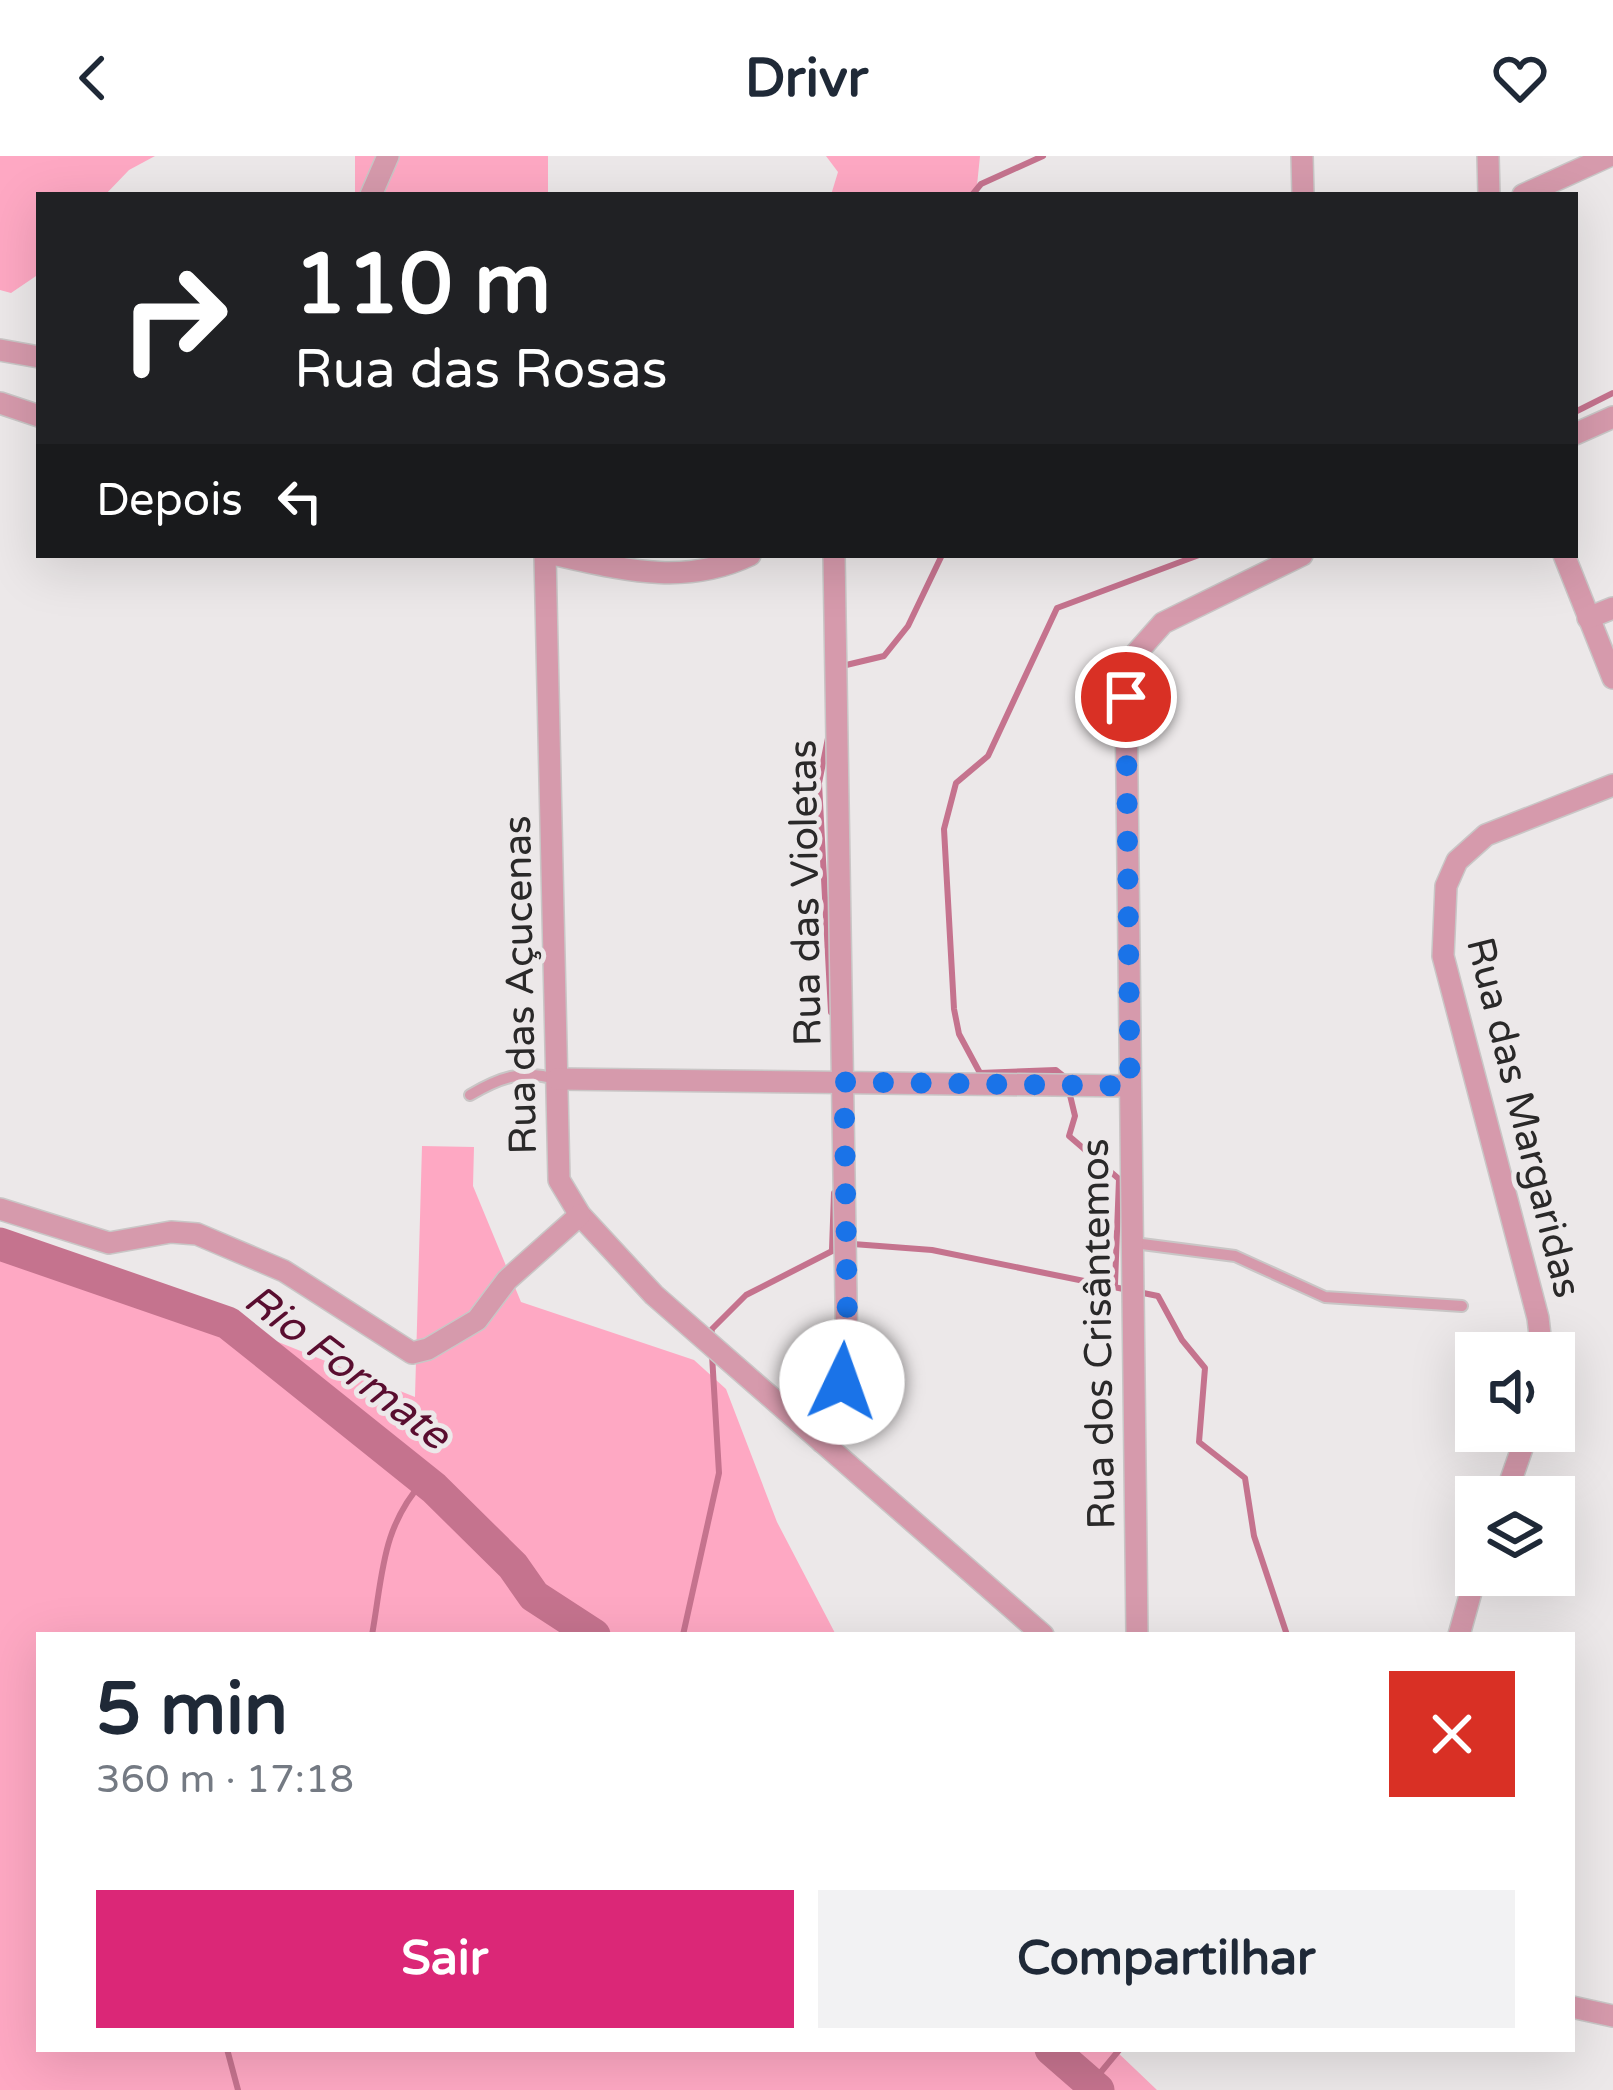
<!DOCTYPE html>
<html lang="pt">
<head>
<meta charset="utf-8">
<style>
	body { margin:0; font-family:"Varela Round",sans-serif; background:#f2f2f3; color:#1f2937; height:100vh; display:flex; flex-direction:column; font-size:45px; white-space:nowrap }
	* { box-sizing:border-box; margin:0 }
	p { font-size:39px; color:#747a83 }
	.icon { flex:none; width:66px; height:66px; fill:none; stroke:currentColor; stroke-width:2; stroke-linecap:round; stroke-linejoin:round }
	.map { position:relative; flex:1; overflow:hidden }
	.side { position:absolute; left:36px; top:1476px; width:1539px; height:420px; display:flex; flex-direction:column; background:#fff; border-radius:0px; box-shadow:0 12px 48px #0002 }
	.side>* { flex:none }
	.top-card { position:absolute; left:36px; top:36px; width:1542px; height:366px; border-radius:0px; box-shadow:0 12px 48px #0002; background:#202124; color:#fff; overflow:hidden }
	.buttons { position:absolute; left:1455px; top:1176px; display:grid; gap:24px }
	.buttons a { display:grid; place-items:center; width:120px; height:120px; border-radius:0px; background:#fff; box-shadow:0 12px 48px #0002; font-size:60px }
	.pin { position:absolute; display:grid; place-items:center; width:102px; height:102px; color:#fff; margin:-51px; border:6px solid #fff; border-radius:50%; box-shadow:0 3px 12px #0007 }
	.me { position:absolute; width:132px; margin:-66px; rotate:3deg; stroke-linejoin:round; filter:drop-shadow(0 0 9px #0008) }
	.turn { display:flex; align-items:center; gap:42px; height:252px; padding:0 60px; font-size:54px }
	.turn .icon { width:156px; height:156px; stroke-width:2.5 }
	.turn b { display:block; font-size:84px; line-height:102px }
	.then { display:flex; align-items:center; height:114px; padding:0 60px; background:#0003; gap:24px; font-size:45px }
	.round { display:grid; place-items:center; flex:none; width:126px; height:126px; border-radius:0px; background:#f2f2f3 }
	.head { display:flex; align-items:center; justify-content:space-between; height:204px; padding:0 60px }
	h1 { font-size:72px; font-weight:800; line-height:90px }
	.cta { display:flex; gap:24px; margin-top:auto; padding:24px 60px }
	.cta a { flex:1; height:138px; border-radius:0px; background:#db2777; color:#fff; font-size:48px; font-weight:800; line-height:138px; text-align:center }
	.cta a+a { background:#f2f2f3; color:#1f2937 }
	header { display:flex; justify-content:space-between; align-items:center; height:156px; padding:0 60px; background:#fff; font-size:54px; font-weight:800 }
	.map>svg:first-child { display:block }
	.green { fill:#fea8c3 }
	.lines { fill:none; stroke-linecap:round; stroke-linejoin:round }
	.stream { stroke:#c5738e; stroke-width:6 }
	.river { stroke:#c5738e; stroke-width:33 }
	.service-casing { stroke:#c9c6c6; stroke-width:14 }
	.minor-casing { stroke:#c9c6c6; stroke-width:24 }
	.service { stroke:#d69aac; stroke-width:10 }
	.minor { stroke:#d69aac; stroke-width:21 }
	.route { stroke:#1a73e8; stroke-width:21; stroke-dasharray:0 37.8 }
	.labels { text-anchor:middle; stroke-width:10; stroke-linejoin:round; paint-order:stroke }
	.street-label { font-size:39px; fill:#2a2929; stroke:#ece8e9 }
	.water-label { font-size:42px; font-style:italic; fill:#590d2f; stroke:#ece8e9 }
</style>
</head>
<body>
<header><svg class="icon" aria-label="back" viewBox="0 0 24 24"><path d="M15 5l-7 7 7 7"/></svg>Drivr<svg class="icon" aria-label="heart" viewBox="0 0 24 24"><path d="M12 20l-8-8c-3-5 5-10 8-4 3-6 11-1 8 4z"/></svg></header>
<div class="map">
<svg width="1613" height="1934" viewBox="0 0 1613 1934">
	<rect width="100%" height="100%" fill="#ece8e9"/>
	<g class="green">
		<polygon points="0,0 155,0 129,14 105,39 39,39 39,118 11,137 0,134"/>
		<rect x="355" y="0" width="193" height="39"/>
		<polygon points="826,0 980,0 976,39 831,39 838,16"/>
		<polygon points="422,990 474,991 473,1030 521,1146 694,1204 726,1233 777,1366 836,1479 39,1479 39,1893 1114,1893 1157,1934 0,1934 0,1074 415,1241"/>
	</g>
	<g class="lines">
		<g class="stream">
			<polyline points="972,39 981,28 1043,0"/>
			<polyline points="1575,256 1613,237"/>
			<polyline points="842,510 884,500 908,470 942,399"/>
			<polyline points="828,582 819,627 831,856"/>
			<polyline points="1066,922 1056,914 980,917 959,878 954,853 944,673 956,627 988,600 1057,452 1199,399"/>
			<polyline points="1069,935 1075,960 1069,980 1119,1023 1115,1128"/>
			<polyline points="853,1088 932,1094 1158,1140 1182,1184 1205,1212 1199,1286 1245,1322 1254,1380 1287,1479"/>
			<polyline points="832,1093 834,1037"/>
			<polyline points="711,1180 712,1173 746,1139 840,1091"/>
			<path d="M372,1479C383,1418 381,1372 424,1324"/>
			<polyline points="683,1479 719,1317 712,1199"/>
			<polyline points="227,1893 238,1934"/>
			<polyline points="1091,1928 1120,1893"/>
		</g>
		<g class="river">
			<polyline points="0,1088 228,1167 434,1332 513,1410 534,1440 594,1479"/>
			<polyline points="1051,1893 1098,1934"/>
		</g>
		<defs>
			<g id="service">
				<path d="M470,939C499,922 522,913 556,923"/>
				<polyline points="1134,1087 1235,1100 1325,1141 1462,1150"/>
			</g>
			<g id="minor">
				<polyline points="1302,0 1303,39"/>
				<polyline points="1488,0 1489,39"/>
				<polyline points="371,39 388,0"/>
				<polyline points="1523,39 1609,0"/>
				<polyline points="0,194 39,201"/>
				<polyline points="0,247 39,260"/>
				<polyline points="1575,278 1613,261"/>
				<polyline points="545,399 559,1024 580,1059 654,1139 1043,1479"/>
				<path d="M557,399C625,414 685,430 750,399"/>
				<polyline points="1564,399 1613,522"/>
				<polyline points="1588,462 1613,452"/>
				<polyline points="557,923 1130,930"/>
				<polyline points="0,1053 109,1087 171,1076 197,1078 284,1115 412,1197 428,1193 477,1164 507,1124 580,1059"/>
				<polyline points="1542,1197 1538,1162 1443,800 1446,730 1457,705 1486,679 1613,629"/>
				<polyline points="822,1286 847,1205 834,399"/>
				<polyline points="1505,1341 1528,1275"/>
				<polyline points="1137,1479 1126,541 1132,502 1163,467 1302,399"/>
				<polyline points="1459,1479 1476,1418"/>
				<polyline points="1572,1851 1613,1860"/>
			</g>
		</defs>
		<use href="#service" class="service-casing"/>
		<use href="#minor" class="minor-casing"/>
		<use href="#service" class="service"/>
		<use href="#minor" class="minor"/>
	</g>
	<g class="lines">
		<polyline class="route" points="842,1226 848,1204 844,926 1130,930 1126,541"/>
	</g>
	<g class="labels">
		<g class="street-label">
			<text transform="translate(804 737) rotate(-91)" y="14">Rua das Violetas</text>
			<text transform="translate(519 829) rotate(-91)" y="14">Rua das Açucenas</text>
			<text transform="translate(1525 961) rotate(76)" y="14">Rua das Margaridas</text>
			<text transform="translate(1097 1178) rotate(-91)" y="14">Rua dos Crisântemos</text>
		</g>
		<g class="water-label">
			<text transform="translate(348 1210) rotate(37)" y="15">Rio Formate</text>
		</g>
	</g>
</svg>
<div class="buttons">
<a><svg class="icon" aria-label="sound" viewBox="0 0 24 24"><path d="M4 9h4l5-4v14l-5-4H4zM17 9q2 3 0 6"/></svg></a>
<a><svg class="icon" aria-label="layers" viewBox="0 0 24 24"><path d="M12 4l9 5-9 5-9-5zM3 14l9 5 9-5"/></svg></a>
</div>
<div class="pin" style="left:1126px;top:541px;background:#d93025"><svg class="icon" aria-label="arrive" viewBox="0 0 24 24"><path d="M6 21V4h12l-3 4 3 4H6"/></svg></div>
<svg class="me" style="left:842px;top:1226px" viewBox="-20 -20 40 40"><circle r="19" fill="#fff"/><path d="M0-13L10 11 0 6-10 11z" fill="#1a73e8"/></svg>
<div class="top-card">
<div class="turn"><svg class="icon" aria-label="right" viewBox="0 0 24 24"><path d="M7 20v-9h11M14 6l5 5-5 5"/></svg><div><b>110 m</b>Rua das Rosas</div></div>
<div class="then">Depois<svg class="icon" aria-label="left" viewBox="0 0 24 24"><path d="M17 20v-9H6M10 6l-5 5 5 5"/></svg></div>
</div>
<section class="side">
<div class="head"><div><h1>5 min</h1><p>360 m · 17:18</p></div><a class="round" style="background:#d93025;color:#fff"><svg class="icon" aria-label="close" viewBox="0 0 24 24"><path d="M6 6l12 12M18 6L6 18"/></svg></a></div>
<div class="cta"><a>Sair</a><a>Compartilhar</a></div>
</section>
</div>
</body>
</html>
